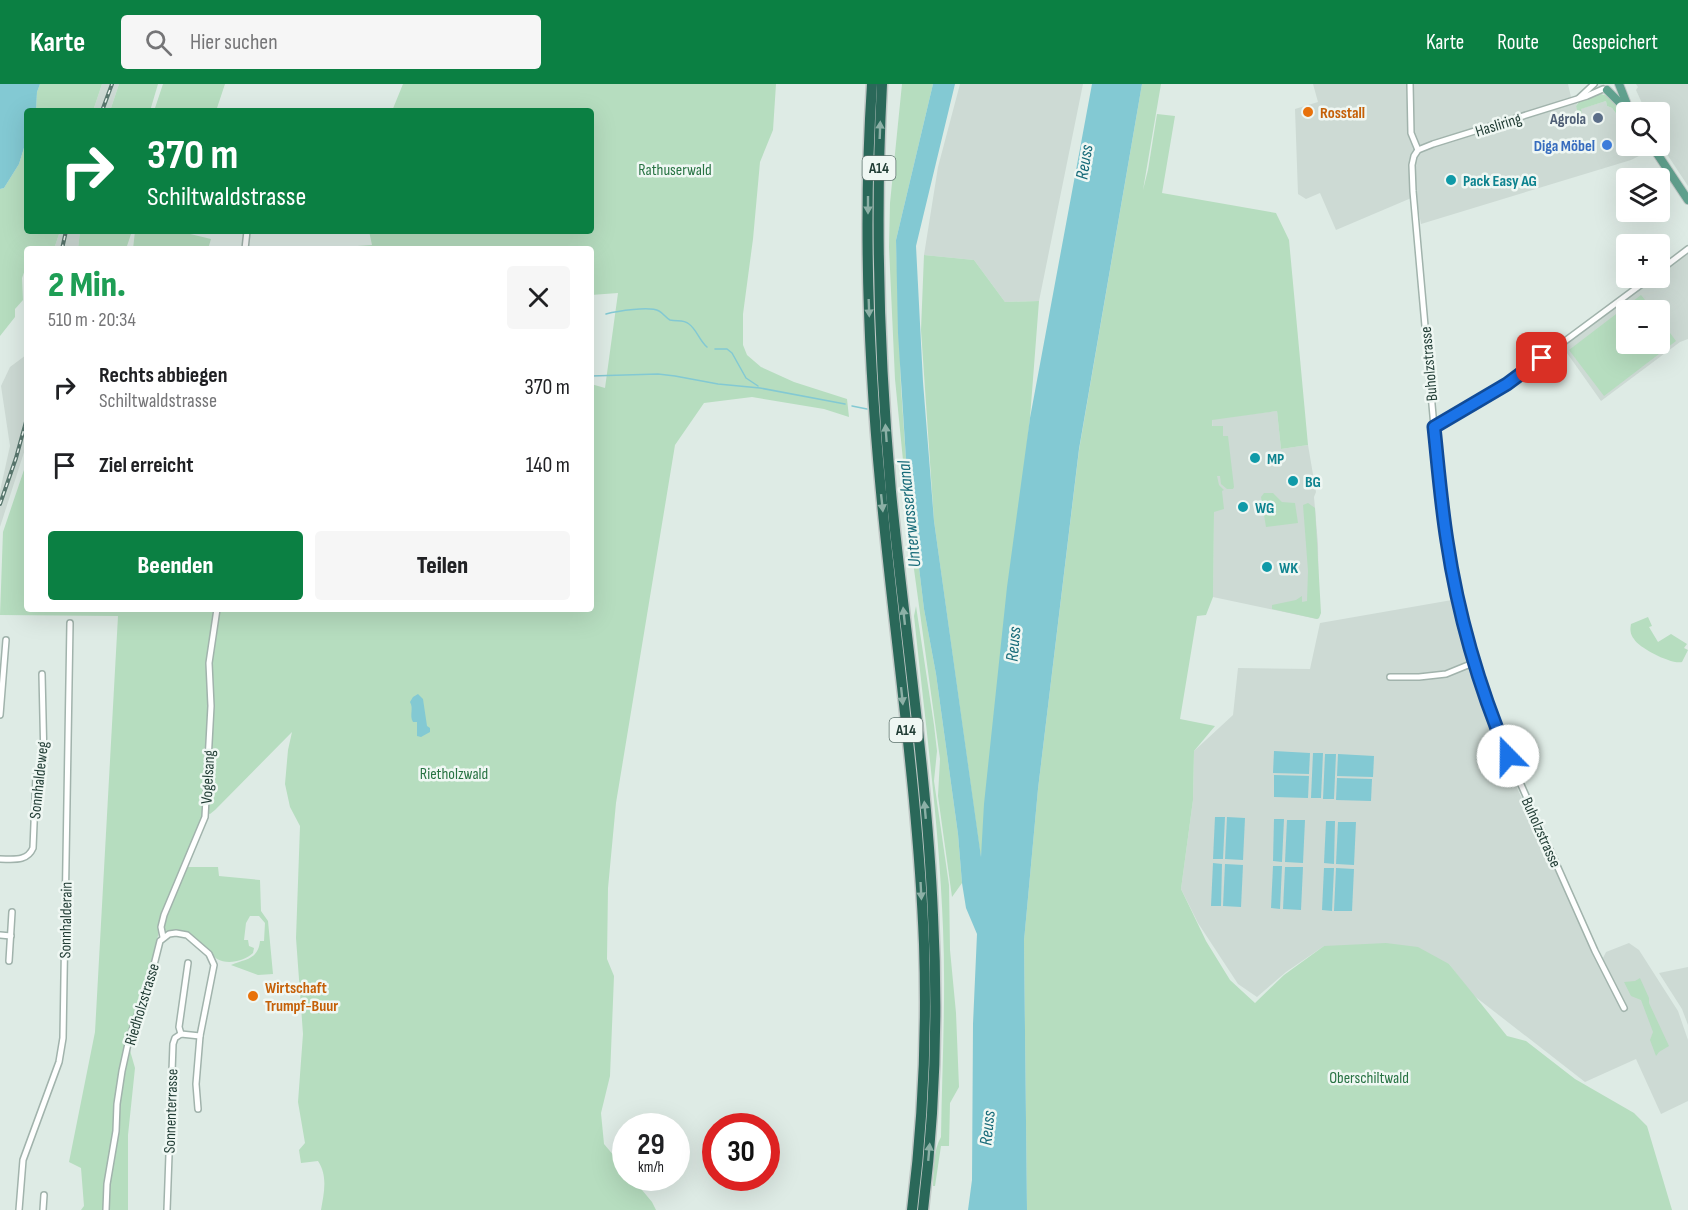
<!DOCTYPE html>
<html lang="de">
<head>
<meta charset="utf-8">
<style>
	body { margin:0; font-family:"Sofia Sans Condensed",sans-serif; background:#f6f6f6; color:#202124; height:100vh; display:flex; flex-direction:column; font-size:22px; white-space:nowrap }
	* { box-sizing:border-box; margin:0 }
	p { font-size:20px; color:#757577 }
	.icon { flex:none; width:33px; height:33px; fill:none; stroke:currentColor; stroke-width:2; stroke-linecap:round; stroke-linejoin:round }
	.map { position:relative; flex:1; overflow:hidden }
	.side { position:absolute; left:24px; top:162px; width:570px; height:366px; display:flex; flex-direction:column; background:#fff; border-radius:6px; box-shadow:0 6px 24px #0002 }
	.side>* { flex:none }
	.top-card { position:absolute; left:24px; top:24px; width:570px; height:126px; border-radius:6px; box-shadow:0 6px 24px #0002; background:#0b8043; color:#fff; overflow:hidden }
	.tools { position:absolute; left:1616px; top:18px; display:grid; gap:12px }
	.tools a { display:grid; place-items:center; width:54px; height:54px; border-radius:6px; background:#fff; box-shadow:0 6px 24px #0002; font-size:30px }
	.speed { position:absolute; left:612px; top:1029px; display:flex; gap:12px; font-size:30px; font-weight:700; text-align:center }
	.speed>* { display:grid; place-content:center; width:78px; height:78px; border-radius:50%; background:#fff; box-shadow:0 6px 24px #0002; line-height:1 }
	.speed small { font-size:15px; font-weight:400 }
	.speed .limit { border:9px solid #d22; background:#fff; color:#111 }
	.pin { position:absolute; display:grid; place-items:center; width:51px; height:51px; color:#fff; margin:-26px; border-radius:12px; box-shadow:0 3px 9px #0006 }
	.me { position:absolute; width:66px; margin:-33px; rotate:338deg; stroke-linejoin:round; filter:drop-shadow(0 0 4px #0008) }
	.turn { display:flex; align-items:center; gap:21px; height:126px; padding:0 24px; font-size:27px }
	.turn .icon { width:78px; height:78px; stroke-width:2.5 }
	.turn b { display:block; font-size:42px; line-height:51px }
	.round { display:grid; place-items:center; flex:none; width:63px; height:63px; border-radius:6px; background:#f6f6f6 }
	.head { display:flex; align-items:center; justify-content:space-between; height:102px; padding:0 24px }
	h1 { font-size:36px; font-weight:800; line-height:45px; color:#1e9e55 }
	.action { display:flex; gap:12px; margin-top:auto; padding:12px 24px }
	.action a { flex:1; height:69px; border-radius:6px; background:#0b8043; color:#fff; font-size:24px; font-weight:800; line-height:69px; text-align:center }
	.action a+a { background:#f6f6f6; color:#202124 }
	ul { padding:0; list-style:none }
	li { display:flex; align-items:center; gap:18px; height:78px; padding:0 24px }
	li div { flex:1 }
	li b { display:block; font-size:22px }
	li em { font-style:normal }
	header { display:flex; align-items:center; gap:36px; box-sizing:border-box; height:84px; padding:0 30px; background:#0b8043; color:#fff }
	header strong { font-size:28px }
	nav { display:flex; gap:33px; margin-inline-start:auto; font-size:21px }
	.search { width:420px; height:54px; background:#f6f6f6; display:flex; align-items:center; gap:15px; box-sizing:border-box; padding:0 21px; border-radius:6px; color:#757577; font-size:22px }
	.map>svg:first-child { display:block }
	.built { fill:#cddad4; fill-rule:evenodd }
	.green { fill:#b6ddbf }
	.water { fill:#83c9d3 }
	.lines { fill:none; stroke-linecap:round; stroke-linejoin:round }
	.stream { stroke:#83c9d3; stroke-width:1.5 }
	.minor-casing { stroke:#a1b3ac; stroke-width:8 }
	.primary-casing { stroke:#c0c8c6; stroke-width:10 }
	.motorway-casing { stroke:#c0c8c6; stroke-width:13 }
	.minor { stroke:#fff; stroke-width:5 }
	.primary { stroke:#61a28f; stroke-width:8 }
	.motorway { stroke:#2a6859; stroke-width:10 }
	.rail-casing { stroke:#59776e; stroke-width:4 }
	.rail { stroke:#eff7f3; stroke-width:1.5; stroke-dasharray:4.5; stroke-linecap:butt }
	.oneway { fill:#8cb0a6 }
	.route-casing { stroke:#114b97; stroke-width:15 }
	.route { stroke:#1a73e8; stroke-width:10 }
	.food-dot { fill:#e8710a; stroke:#eff7f3; stroke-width:2 }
	.service-dot { fill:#5c6f8a; stroke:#eff7f3; stroke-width:2 }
	.shop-dot { fill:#3f7fe0; stroke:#eff7f3; stroke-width:2 }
	.culture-dot { fill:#0f9aa8; stroke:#eff7f3; stroke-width:2 }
	.labels { text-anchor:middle; stroke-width:5; stroke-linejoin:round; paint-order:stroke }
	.shield { fill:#eff7f3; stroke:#5d736d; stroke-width:1.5 }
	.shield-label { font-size:15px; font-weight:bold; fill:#1f3b33 }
	.food-label { font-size:16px; font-weight:bold; fill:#c56008; stroke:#eff7f3; text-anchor:start }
	.service-label { font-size:16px; font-weight:bold; fill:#4e5e75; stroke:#eff7f3; text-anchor:end }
	.street-label { font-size:16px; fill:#1f3b33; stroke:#eff7f3 }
	.shop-label { font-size:16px; font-weight:bold; fill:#366cbe; stroke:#eff7f3; text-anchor:end }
	.park-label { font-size:16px; fill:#287343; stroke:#eff7f3 }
	.culture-label { font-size:16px; font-weight:bold; fill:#0d838f; stroke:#eff7f3; text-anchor:start }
	.water-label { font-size:18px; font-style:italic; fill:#176b79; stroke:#eff7f3 }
</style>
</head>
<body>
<header>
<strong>Karte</strong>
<div class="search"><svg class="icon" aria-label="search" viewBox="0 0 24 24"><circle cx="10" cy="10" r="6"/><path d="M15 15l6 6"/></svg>Hier suchen</div>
<nav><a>Karte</a><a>Route</a><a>Gespeichert</a></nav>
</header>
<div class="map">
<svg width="1688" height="1126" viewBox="0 0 1688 1126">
	<rect width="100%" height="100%" fill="#deebe5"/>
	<g class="built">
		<polygon points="102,0 119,0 110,27 93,27"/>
		<polygon points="960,0 1083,0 1039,217 1005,218 974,176 924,171 938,83"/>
		<polygon points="1313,0 1568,0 1571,13 1578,18 1576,22 1579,29 1582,29 1580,25 1606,17 1607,22 1612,24 1626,43 1626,62 1639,62 1639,72 1631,76 1421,140 1416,112 1336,146 1320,109 1306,115 1298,110 1295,25 1318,18"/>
		<polygon points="1636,0 1688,0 1688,102 1659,58 1659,28 1646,28 1636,6 1638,3"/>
		<polygon points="60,147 80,147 78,165 54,165"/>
		<path d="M1688,169V255L1680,258L1601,317L1562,262L1647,198L1654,194H1659V190ZM1626,226H1659V260H1626Z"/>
		<polygon points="27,267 27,359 0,443 0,407 10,362 1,302 10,283 26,271"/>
		<polygon points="1277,327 1281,365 1308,361 1316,408 1314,413 1318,460 1319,534 1317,535 1213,513 1214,392 1212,335"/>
		<polygon points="1452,516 1496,659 1621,926 1626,922 1603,874 1606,868 1629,859 1639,866 1678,927 1688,956 1688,1017 1661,1030 1636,975 1585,998 1473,911 1449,880 1324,862 1286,888 1257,913 1238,900 1198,839 1181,805 1193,716 1194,667 1233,631 1238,584 1310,585 1320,539"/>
		<polygon points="1688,883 1688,941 1682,925 1659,889"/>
	</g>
	<g class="green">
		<polygon points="40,0 102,0 93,27 36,27 37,8"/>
		<polygon points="119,0 158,0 150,27 110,27"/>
		<polygon points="163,0 225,0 216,27 154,27"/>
		<path d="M403,0H776L773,46L760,78L753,155L743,230V261L747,271L761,283L794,298L847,315L849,333L824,325L752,313L704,319L675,361L616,719L608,804L607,875L614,892L610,992L601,1029L604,1060L625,1085L626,1094H632L652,1118L656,1126H321C324,1109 328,1092 318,1077L301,1079L299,1066L305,1059L298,1018L303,950L296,854L300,742L290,723L285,700L288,666L292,648L215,726L210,730L207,729L210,584L218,525H591V300L605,304L618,209L591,211V165H344L343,163L372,161L369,147H591V27H392Z"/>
		<polygon points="902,0 933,0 896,156 901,303 906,375 924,525 936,590 958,750 962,799 952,813 938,712 940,675 913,478 895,295 889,163 890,119"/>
		<polygon points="1142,0 1161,0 1143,106 1148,86 1157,30 1175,32 1162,109 1276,129 1289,156 1308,361 1281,365 1277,327 1212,336 1212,342 1223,342 1223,352 1228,352 1234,403 1233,405 1227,405 1221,400 1220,392 1217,392 1219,401 1224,406 1222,407 1224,425 1214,428 1213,513 1206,531 1197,532 1180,635 1215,642 1194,667 1193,716 1181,805 1206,857 1230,896 1255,919 1284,891 1324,862 1386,859 1418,863 1449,880 1507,952 1526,957 1575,995 1634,1029 1647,1042 1672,1126 1027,1126 1024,857 1038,705 1079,366"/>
		<path d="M1601,10C1613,12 1618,25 1625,34L1623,35L1626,37V43L1612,24L1607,22L1606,17L1581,25L1582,30L1578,29L1576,22C1581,13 1592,13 1601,10Z"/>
		<polygon points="27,54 27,147 60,147 54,165 27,165 27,180 22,194 23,216 15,225 15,233 0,252 0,105 4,104 19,80"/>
		<polygon points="80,147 132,147 126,165 78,165"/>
		<polygon points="135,147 186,147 186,149 211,155 208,165 133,165"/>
		<polygon points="924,171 974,176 1005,218 1039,217 1030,334 981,775 934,437 921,246"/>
		<polygon points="1641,211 1653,226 1626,226 1626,260 1659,260 1659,234 1676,257 1604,312 1569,266"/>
		<polygon points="27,377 27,525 216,525 208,577 210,620 205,726 161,836 154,872 127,956 135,984 128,1051 128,1126 81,1126 84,1122 81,1084 69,1078 95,948 118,532 0,531 3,448"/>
		<polygon points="1264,409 1273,409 1282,418 1295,419 1298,439 1266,443 1261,413"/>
		<polygon points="1308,419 1315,424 1321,529 1319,534 1317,535 1272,525 1272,521 1296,516 1302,512 1302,518 1307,517 1308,487 1303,421"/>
		<path d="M916,522L934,641L937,667L934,697L949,801L950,866L956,929L959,1003L950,1019L949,1062H941L935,1102H933C934,1087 933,1066 941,1053C942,983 946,914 943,844C939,739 925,636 914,532Z"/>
		<path d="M1648,533L1652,542L1649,543L1658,558L1671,550L1687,560L1684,564L1688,566L1682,578C1672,581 1639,564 1634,555C1630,550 1630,545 1631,540Z"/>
		<path d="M184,783H218L219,792L260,796L261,827L268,837L273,890L258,891L231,881C245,875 258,876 260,857H264L265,839L259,832H250L246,839L244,856H248L249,862L254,864L253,869C244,877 228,881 217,875L188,850L179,846L163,847L162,842Z"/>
		<polygon points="1640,894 1649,914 1649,919 1669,962 1659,968 1656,972 1650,956 1653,948 1641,916 1631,912 1624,898 1635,897"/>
	</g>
	<g class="water">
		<polygon points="0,0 40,0 37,8 36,27 27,27 27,54 19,80 4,104 0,105"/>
		<polygon points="933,0 955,0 916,162 923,298 934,437 981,773 984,720 1007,503 1030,334 1092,0 1142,0 1079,365 1038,705 1024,857 1027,1126 968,1126 972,1096 973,940 977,850 966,824 962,799 958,750 936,590 924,525 906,375 898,249 896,156"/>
		<path d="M418,610L423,615L427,642L430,644V648L421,653L417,652V638H413C409,631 414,625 410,618L413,613Z"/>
		<polygon points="1274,667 1310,669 1309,690 1273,689"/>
		<polygon points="1313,669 1323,669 1321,714 1311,714"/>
		<polygon points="1325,670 1336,670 1334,715 1323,715"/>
		<polygon points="1338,670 1374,672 1373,693 1337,692"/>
		<polygon points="1274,691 1309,692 1308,714 1274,713"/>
		<polygon points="1337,694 1372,695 1371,717 1336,716"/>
		<polygon points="1215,733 1225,733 1223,775 1213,775"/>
		<polygon points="1227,733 1245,734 1243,776 1225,775"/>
		<polygon points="1274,735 1284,735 1282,778 1273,777"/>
		<polygon points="1287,736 1305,736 1303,779 1285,778"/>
		<polygon points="1326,737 1335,737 1334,780 1324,779"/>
		<polygon points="1338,738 1356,738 1354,781 1336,780"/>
		<polygon points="1213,779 1222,780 1221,822 1211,822"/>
		<polygon points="1225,780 1243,781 1241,823 1223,822"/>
		<polygon points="1273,782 1282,782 1280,825 1271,824"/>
		<polygon points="1285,783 1303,783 1301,826 1283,825"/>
		<polygon points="1324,784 1334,784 1332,827 1322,826"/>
		<polygon points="1336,784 1354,785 1352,827 1334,827"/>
	</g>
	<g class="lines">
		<g class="stream">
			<path d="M606,230C617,227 650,222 659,227C663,229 666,234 670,236C677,238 683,235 689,240C697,246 699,256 707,263"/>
			<polyline points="715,265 727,265 732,269 746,294 758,302"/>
			<polyline points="591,292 658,290 675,292 718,300 760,304 845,320"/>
			<polyline points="852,322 867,325"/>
		</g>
		<defs>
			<g id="minor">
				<polyline points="1410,0 1411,49 1418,66"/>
				<polyline points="1603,5 1587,12 1433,60 1418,66 1414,72 1412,81 1413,107 1434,343 1447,457 1457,511 1473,579 1498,649 1595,867 1624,924"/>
				<polyline points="1579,14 1594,0"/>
				<polyline points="245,165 247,147"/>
				<polyline points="1659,187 1688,165"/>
				<polyline points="1434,343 1507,300 1650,194"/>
				<polyline points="1390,593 1419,593 1446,590 1473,579"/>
				<polyline points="0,631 6,556"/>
				<path d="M0,775C13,775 27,778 33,764L36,692L44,677L42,590"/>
				<polyline points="0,851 11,852"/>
				<polyline points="163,853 161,843 164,831 205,733 211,622 209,579 217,525"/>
				<polyline points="9,877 12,828"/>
				<polyline points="181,950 179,943 188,879"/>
				<polyline points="19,1126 23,1076 59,978 63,954 70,539"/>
				<polyline points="43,1126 44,1111"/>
				<polyline points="106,1126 107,1100 116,1047 117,1020 122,987 129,955 152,889 160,857 169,850 176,849 187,851 209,870 214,881 200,952 196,1000 198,1025"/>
				<polyline points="167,1126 173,960 175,954 181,950 200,952"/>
			</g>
			<g id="primary">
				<polyline points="1619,0 1628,23"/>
				<polyline points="1607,6 1629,28"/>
				<polyline points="1652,62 1688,116"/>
			</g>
			<g id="motorway">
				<path d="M872,0C863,136 868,273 881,408C895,558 918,709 924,860C927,949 923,1038 912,1126"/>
				<path d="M882,0C875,136 879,272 891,408C905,549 927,690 933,831C938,929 935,1029 923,1126"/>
			</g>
		</defs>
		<use href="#minor" class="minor-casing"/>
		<use href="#primary" class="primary-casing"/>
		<use href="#motorway" class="motorway-casing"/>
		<use href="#minor" class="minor"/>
		<use href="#primary" class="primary"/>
		<use href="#motorway" class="motorway"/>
		<defs>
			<g id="rail">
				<polyline points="102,27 112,0"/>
				<polyline points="62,165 66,147"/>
				<polyline points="0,420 16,374 27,334"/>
			</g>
		</defs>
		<use href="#rail" class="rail-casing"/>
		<use href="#rail" class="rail"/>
	</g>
	<defs><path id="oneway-solid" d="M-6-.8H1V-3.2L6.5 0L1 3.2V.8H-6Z" transform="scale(1.5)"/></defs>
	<g class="oneway">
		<use href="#oneway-solid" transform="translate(880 46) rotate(-88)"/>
		<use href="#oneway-solid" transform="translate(868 121) rotate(90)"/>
		<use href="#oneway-solid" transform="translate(869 224) rotate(88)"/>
		<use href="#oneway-solid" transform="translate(886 349) rotate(-94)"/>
		<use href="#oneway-solid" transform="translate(882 419) rotate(84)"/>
		<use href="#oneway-solid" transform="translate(904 532) rotate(-96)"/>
		<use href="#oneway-solid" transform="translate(902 612) rotate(84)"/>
		<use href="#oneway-solid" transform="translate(925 726) rotate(-95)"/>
		<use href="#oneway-solid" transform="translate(921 807) rotate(87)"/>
		<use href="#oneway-solid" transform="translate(929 1068) rotate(-85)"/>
	</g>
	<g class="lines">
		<defs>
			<path id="route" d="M1508,672C1479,603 1458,531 1447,457C1441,419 1438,381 1434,343L1507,300L1542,274"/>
		</defs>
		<use href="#route" class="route-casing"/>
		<use href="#route" class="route"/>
	</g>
	<g class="food-dot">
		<circle cx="1308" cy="28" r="6"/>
		<circle cx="253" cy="912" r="6"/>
	</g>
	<circle class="service-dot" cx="1598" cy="34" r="6"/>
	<circle class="shop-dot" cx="1607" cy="61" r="6"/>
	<g class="culture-dot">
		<circle cx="1451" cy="96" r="6"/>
		<circle cx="1255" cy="374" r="6"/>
		<circle cx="1293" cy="397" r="6"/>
		<circle cx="1243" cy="423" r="6"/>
		<circle cx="1267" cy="483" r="6"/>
	</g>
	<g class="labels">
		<g class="shield">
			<rect x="862.5" y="72" width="33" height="24" rx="4.5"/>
			<rect x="889.5" y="634" width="33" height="24" rx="4.5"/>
		</g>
		<g class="shield-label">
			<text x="879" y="89">A14</text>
			<text x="906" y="651">A14</text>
		</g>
		<g class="food-label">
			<text x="1320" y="34">Rosstall</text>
			<text x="265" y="909">Wirtschaft<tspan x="265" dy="18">Trumpf-Buur</tspan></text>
		</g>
		<g class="service-label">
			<text x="1586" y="40">Agrola</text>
		</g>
		<g class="street-label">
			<text transform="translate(1498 40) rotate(-17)" y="6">Hasliring</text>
			<text transform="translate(1428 280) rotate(-95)" y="6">Buholzstrasse</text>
			<text transform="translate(207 693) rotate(-87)" y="6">Vogelsang</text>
			<text transform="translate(38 696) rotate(-84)" y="6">Sonnhaldeweg</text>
			<text transform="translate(1542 748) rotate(66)" y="6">Buholzstrasse</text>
			<text transform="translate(65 836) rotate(-89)" y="6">Sonnhalderain</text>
			<text transform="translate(141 920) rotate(-73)" y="6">Riedholzstrasse</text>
			<text transform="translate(170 1027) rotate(-88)" y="6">Sonnenterrasse</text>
		</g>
		<g class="shop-label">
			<text x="1595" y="67">Diga Möbel</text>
		</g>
		<g class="park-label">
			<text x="675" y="91">Rathuserwald</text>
			<text x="454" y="695">Rietholzwald</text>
			<text x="1369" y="999">Oberschiltwald</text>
		</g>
		<g class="culture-label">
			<text x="1463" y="102">Pack Easy AG</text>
			<text x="1267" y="380">MP</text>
			<text x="1305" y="403">BG</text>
			<text x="1255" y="429">WG</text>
			<text x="1279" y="489">WK</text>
		</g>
		<g class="water-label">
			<text transform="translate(1084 78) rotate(-81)" y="6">Reuss</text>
			<text transform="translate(909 430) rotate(-96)" y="6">Unterwasserkanal</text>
			<text transform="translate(1013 560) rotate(-85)" y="6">Reuss</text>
			<text transform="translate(987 1044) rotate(-84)" y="6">Reuss</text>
		</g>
	</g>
</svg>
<div class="tools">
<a><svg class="icon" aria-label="search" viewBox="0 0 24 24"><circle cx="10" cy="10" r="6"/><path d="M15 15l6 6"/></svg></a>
<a><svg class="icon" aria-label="layers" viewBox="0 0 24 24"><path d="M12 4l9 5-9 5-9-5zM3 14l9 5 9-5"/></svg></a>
<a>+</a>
<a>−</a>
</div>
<div class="speed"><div>29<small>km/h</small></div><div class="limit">30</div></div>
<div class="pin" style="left:1542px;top:274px;background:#d93025"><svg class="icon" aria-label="arrive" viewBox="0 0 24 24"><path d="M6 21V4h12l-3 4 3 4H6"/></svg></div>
<svg class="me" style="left:1508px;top:672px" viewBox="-20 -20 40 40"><circle r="19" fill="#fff"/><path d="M0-13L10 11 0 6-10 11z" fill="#1a73e8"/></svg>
<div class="top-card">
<div class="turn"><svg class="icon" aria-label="right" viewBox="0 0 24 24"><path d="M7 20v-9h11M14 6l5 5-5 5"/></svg><div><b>370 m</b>Schiltwaldstrasse</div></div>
</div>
<section class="side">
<div class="head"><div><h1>2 Min.</h1><p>510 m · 20:34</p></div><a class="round"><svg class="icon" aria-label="close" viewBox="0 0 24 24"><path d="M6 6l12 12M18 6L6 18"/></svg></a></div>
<ul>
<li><svg class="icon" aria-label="right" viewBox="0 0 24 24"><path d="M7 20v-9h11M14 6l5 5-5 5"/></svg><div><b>Rechts abbiegen</b><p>Schiltwaldstrasse</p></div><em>370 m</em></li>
<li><svg class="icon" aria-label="arrive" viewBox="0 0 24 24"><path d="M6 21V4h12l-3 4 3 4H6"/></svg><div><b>Ziel erreicht</b></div><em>140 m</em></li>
</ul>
<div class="action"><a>Beenden</a><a>Teilen</a></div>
</section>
</div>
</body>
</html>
